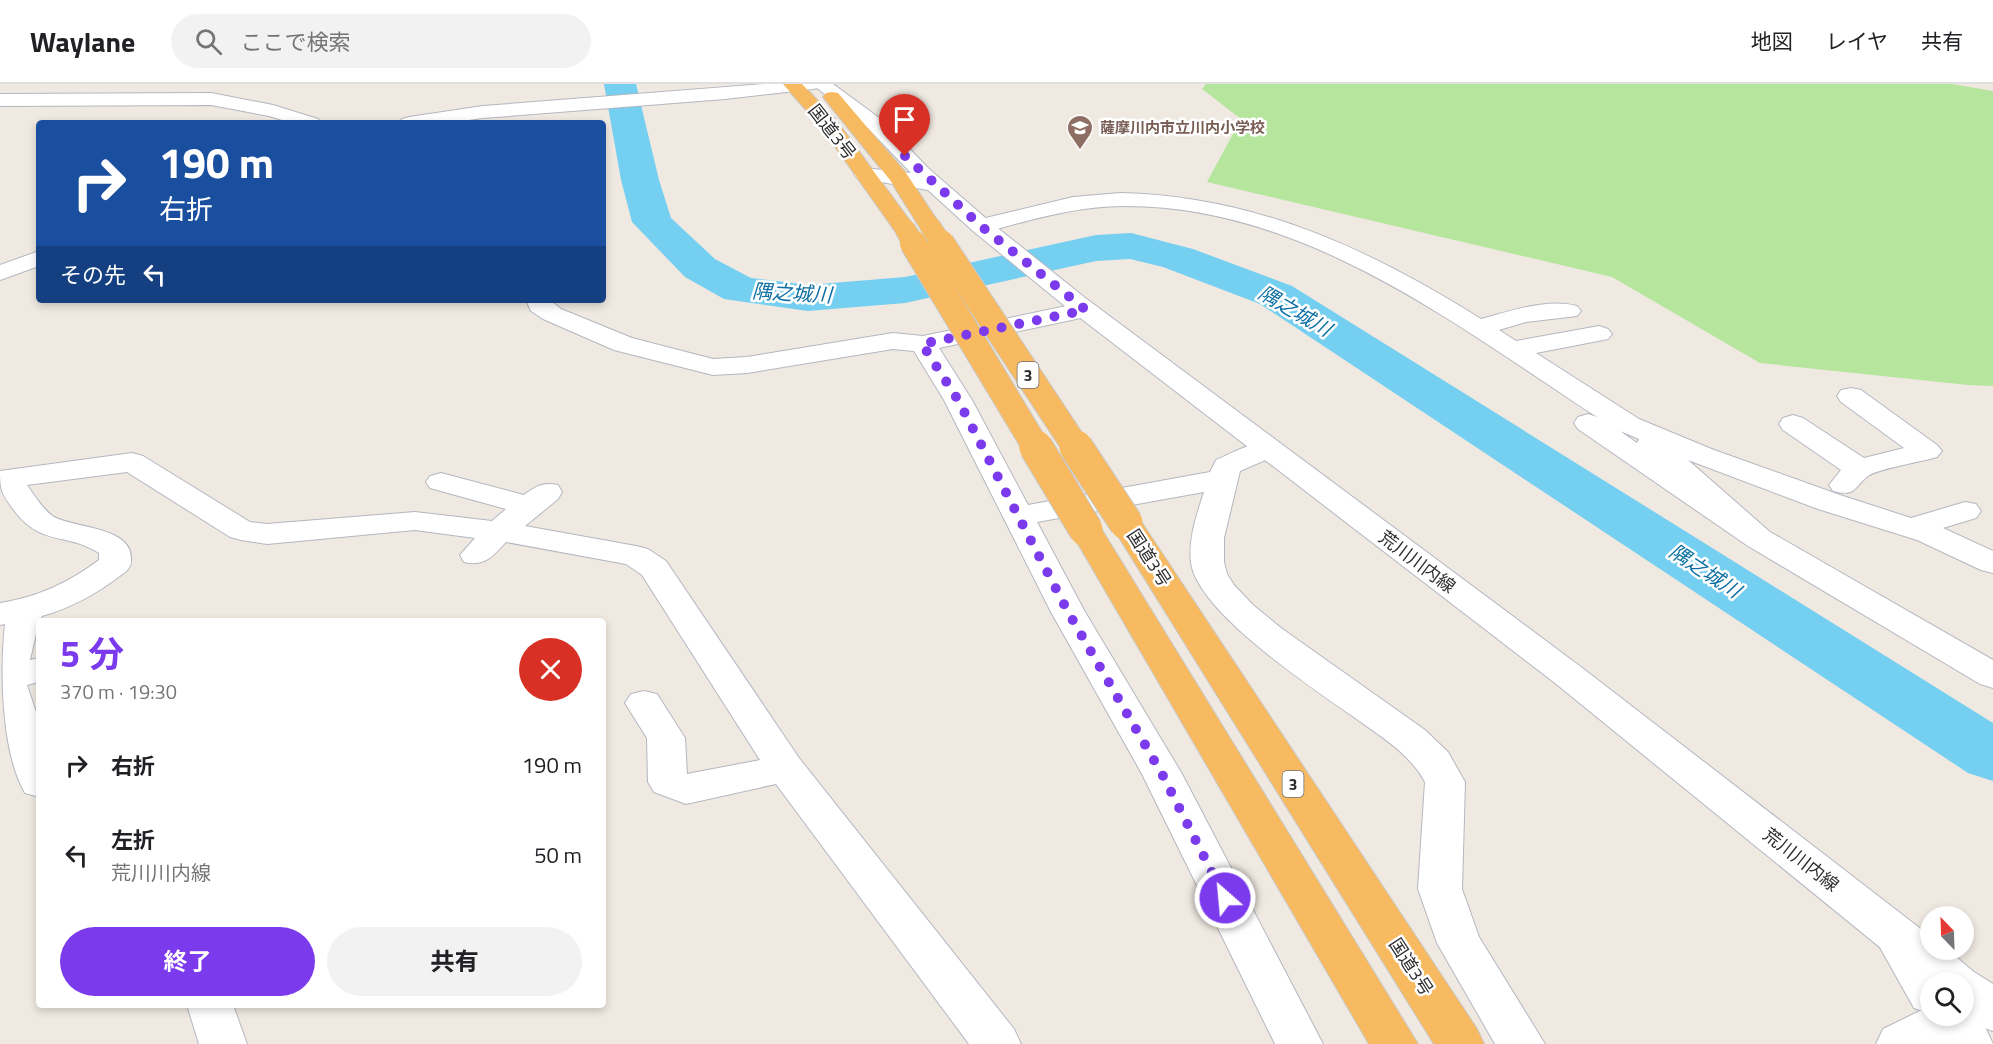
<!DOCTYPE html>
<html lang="ja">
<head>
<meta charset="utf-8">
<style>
	body { margin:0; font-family:"Titillium Web","Noto Sans JP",sans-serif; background:#f2f2f2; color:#202124; height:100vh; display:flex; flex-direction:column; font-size:22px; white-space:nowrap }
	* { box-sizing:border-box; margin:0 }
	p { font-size:20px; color:#757577 }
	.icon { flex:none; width:33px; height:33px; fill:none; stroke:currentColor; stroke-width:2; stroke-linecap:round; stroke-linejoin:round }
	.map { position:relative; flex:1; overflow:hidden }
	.drawer { position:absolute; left:36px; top:534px; width:570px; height:390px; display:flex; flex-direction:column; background:#fff; border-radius:6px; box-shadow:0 3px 9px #0003 }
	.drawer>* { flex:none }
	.banner { position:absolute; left:36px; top:36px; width:570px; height:183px; border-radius:6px; box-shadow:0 3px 9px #0003; background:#1a4fa0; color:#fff; overflow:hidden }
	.needle { width:39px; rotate:337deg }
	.buttons { position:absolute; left:1920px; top:822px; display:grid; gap:12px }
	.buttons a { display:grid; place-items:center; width:54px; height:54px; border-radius:50%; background:#fff; box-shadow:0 3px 9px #0003; font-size:30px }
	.pin { position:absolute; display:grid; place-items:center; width:51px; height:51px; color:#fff; margin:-62px -26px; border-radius:50% 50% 50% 0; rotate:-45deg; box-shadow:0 0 6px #0007 }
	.pin .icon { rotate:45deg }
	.me { position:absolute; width:66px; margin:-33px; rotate:333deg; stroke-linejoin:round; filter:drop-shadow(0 0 4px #0008) }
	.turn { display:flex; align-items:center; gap:21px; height:126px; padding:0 24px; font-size:27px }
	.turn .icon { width:78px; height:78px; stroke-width:2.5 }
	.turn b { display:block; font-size:42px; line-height:51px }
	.then { display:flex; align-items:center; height:57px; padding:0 24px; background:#0003; gap:12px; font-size:22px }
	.round { display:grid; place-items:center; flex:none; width:63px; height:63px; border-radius:32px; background:#f2f2f2 }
	.headline { display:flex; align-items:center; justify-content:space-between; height:102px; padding:0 24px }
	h1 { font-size:36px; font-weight:700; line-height:45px; color:#7c3aed }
	.primary-button { display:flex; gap:12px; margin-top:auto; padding:12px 24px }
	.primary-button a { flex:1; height:69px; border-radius:36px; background:#7c3aed; color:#fff; font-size:24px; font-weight:700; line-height:69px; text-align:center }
	.primary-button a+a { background:#f2f2f2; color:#202124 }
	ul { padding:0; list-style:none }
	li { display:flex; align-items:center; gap:18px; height:90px; padding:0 24px }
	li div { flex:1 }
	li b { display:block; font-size:22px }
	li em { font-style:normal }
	header { display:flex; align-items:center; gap:36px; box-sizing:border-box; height:84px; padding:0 30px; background:#fff; border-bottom:2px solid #e0e0e0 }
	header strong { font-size:28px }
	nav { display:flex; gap:33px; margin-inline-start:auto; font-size:21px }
	.search { width:420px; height:54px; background:#f2f2f2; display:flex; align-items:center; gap:15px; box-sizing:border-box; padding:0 21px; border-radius:33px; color:#757577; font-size:22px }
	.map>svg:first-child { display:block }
	.green { fill:#b6e59e }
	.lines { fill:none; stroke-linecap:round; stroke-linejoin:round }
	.river { fill:#75cff0; fill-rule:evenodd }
	.minor-casing { stroke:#b4b7c1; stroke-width:2 }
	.tertiary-casing { stroke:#b4b7c1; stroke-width:2 }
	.secondary-casing { stroke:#b4b7c1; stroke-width:2 }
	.trunk-casing { stroke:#c9c9c9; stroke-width:2 }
	.minor { fill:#fff; fill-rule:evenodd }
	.tertiary { fill:#fff; fill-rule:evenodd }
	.secondary { fill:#fff; fill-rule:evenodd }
	.trunk { fill:#f8ba60; fill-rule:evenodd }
	.trunk-bridge-far2-casing { stroke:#c9c9c9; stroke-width:22; stroke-linecap:butt }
	.trunk-bridge-far1-casing { stroke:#c9c9c9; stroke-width:28; stroke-linecap:butt }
	.trunk-bridge-casing { stroke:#c9c9c9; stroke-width:35; stroke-linecap:butt }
	.trunk-bridge-far2 { stroke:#f8ba60; stroke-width:20 }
	.trunk-bridge-far1 { stroke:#f8ba60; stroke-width:26 }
	.trunk-bridge { stroke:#f8ba60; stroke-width:33 }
	.route { stroke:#7c3aed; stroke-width:10; stroke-dasharray:0 18 }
	.labels { text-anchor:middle; stroke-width:5; stroke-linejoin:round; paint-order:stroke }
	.far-education-label { font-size:15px; font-weight:bold; fill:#785e54; stroke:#fff; text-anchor:start }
	.shield { fill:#fff; stroke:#6d6d6d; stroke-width:1.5 }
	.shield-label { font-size:16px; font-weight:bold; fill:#2e2e2e }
	.street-label { font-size:18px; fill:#2e2e2e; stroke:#fff }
	.water-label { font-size:20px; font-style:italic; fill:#0d6fa3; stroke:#fff }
</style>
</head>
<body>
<header>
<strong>Waylane</strong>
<div class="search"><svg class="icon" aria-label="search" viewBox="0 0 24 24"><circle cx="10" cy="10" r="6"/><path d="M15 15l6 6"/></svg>ここで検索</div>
<nav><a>地図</a><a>レイヤ</a><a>共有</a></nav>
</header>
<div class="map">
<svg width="1993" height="960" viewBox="0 0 1993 960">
	<rect width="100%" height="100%" fill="#efe9e1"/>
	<polygon class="green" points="1206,0 1952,0 1993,7 1993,302 1968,301 1760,279 1612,193 1207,98 1241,35 1202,5"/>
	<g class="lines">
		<polygon class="river" points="604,0 636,0 659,96 671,134 715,175 751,194 808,201 905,193 1096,151 1131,149 1193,165 1292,202 1993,639 1993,697 1968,689 1260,220 1163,183 1130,175 1096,177 905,219 808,227 724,215 685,193 632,138 621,96"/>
		<defs>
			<g id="minor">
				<polygon points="765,0 822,0 819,4 813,5 725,15 483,34 447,39 399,39 402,35 409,33 483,22"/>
				<polygon points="211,9 273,21 318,35 321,39 292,39 269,32 211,21 0,22 0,10"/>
				<path d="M1121,109C1255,112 1370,165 1481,235C1511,227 1547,214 1577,222L1581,227L1577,232L1526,238L1499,246L1516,257L1599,242L1608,245L1612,250L1608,255L1536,269L1639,335L1714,366L1840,411L1911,434L1965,418L1976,420L1981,427L1976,434L1943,444L1993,467V489L1981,486L1917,456L1818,425L1688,376L1770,448L1993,576V604L1980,600L1748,462L1578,345L1574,339L1578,333L1588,330L1597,333C1453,239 1303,121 1123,122C1075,122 1028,137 981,149L973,147L970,142L973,137L1073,113ZM1620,347L1639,355L1637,359Z"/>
				<polygon points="39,167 39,182 0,196 0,181"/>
				<path d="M526,216H550L561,225L632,254L713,275L747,273L893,249L923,252L1086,218L1095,221L1099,226L1095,231L939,264L972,316L1028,421L1210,388L1216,376C1235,368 1257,354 1277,359L1282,365L1277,371L1240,387L1224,454V478L1227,490L1234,501L1253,521L1281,544L1425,646L1448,668L1465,698L1462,805L1479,853L1545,960H1495L1437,859L1418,805L1425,698C1409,668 1378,651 1351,631C1311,603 1198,528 1191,479C1188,455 1197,430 1204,408L1037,438L1085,528L1182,690L1323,960H1275L1142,690L1051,528L944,316L914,267L893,265L747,289L713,291L614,266L543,235L531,227Z"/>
				<path d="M1851,304L1861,306L1937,361L1942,367L1937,373C1924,377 1877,385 1868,392C1853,404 1856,413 1833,407L1829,401L1841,386L1783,346L1779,340L1783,334L1793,331L1803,334L1864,374L1904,364L1841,318L1837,312L1841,306Z"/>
				<path d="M132,369L143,372L250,438L267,440L415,428L492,437L506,425L430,404L426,398L430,392L441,389L524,411C536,402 543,398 558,401L562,408L558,415L525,442L636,462L648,465L666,477L799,674L1014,945L1021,960H969L776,700L686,720L654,708L648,698L647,654L625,619L631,610L644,607L657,610L685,654L687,690L760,676L642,491L626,480L506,458C493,472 485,483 464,478L460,471L475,454L415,446L267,460L241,456L230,453L127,388L27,401C35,412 43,426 54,433C75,444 131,443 131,474C132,483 127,487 120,492C96,510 71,524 42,532L39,537L30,576L39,574V598L27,601L39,637V713L25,709C1,668 0,586 5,540L0,541V519C38,513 68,499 99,476V469C67,448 40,463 13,425C2,410 0,406 0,387Z"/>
				<polygon points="187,921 233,921 247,960 199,960"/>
				<polygon points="1930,922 1930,932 1964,932 1964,922 1971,936 1964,950 1945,960 1876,960 1883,945"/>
			</g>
			<polygon id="tertiary" points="1900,842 1916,847 1948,898 1930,898 1930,932 1964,932 1964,921 1986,945 1993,960 1939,960 1927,946 1920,932 1923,927 1914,924 1878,860 1884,847"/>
			<polygon id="secondary" points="812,0 833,0 882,36 928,84 989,137 1084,213 1581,583 1930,852 1930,866 1948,866 1974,888 1993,900 1993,947 1976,941 1964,930 1964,898 1930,898 1930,904 1555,599 1066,223 973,147 928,106 857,94 854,90 857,86 864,84 911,89 868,44"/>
			<g id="trunk">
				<polygon points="783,0 802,0 836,36 916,145 913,150 905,152 897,150 822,44"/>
				<polygon points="832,8 838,9 906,89 941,142 938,147 930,149 922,147 890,96 823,13 826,9"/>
				<polygon points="1126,429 1137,432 1142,439 1477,945 1484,960 1434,960 1110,439 1115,432"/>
				<polygon points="1086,436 1097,439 1102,446 1418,960 1369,960 1070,446 1075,439"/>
			</g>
		</defs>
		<use href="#minor" class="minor-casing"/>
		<use href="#tertiary" class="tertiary-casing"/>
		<use href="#secondary" class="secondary-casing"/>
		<use href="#trunk" class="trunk-casing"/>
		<use href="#minor" class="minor"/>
		<use href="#tertiary" class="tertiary"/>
		<use href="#secondary" class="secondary"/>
		<use href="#trunk" class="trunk"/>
		<defs>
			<g id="trunk-bridge-far2">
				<polyline points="930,142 942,160"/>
				<polyline points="905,145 914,160"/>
			</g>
			<g id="trunk-bridge-far1">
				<polyline points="913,159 1037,365"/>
				<polyline points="941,159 1077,365"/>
			</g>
			<g id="trunk-bridge">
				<polyline points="1036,363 1086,446"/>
				<polyline points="1076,363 1126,439"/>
			</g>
		</defs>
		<use href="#trunk-bridge-far2" class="trunk-bridge-far2-casing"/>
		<use href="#trunk-bridge-far1" class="trunk-bridge-far1-casing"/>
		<use href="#trunk-bridge" class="trunk-bridge-casing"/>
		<use href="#trunk-bridge-far2" class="trunk-bridge-far2"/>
		<use href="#trunk-bridge-far1" class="trunk-bridge-far1"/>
		<use href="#trunk-bridge" class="trunk-bridge"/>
	</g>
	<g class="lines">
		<polyline class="route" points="905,72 981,142 1086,226 922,260 958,316 1068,528 1162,690 1225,814"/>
	</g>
	<defs>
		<symbol id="school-pin" viewBox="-11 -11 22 30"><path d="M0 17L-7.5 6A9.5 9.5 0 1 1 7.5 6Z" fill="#8d6e63" stroke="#fff"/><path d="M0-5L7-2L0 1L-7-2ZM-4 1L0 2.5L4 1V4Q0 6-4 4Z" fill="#fff"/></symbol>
	</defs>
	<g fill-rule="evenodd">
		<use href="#school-pin" x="1065" y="29" width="30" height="40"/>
	</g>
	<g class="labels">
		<g class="far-education-label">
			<text x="1100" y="49">薩摩川内市立川内小学校</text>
		</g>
		<g class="shield">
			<rect x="1017.5" y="278" width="21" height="26" rx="4.5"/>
			<rect x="1282.5" y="687" width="21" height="26" rx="4.5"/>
		</g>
		<g class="shield-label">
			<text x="1028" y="297">3</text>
			<text x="1293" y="706">3</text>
		</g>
		<g class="street-label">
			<text transform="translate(832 48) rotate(52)" y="6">国道3号</text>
			<text transform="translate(1149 474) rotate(57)" y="6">国道3号</text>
			<text transform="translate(1417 478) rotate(37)" y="6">荒川川内線</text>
			<text transform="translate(1801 776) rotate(38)" y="6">荒川川内線</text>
			<text transform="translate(1411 883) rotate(57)" y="6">国道3号</text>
		</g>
		<g class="water-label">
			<text transform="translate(792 209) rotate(3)" y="7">隅之城川</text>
			<text transform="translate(1295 227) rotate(30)" y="7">隅之城川</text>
			<text transform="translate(1705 487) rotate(33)" y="7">隅之城川</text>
		</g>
	</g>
</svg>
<div class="buttons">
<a><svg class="needle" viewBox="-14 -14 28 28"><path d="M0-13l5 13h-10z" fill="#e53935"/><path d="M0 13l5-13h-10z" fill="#757577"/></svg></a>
<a><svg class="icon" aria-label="search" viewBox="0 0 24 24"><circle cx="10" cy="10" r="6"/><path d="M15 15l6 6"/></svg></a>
</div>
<div class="pin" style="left:905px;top:72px;background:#d93025"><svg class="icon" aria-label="arrive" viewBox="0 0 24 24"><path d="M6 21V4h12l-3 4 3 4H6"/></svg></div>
<svg class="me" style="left:1225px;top:814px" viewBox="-20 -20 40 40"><circle r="17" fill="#7c3aed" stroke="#fff" stroke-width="3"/><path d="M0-11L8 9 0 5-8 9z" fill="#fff"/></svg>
<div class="banner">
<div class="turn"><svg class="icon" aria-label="right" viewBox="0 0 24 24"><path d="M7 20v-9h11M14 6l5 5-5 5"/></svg><div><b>190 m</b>右折</div></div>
<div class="then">その先<svg class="icon" aria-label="left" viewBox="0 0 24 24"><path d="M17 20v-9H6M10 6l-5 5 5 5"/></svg></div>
</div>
<section class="drawer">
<div class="headline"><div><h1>5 分</h1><p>370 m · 19:30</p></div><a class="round" style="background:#d93025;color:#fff"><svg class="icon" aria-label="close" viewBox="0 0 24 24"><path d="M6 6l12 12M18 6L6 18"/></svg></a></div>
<ul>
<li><svg class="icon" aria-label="right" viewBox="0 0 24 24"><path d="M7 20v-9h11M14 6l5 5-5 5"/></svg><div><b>右折</b></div><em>190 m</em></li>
<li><svg class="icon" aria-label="left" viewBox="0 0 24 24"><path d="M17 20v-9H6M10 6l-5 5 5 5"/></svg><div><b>左折</b><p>荒川川内線</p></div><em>50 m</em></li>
</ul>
<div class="primary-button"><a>終了</a><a>共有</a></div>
</section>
</div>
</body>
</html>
